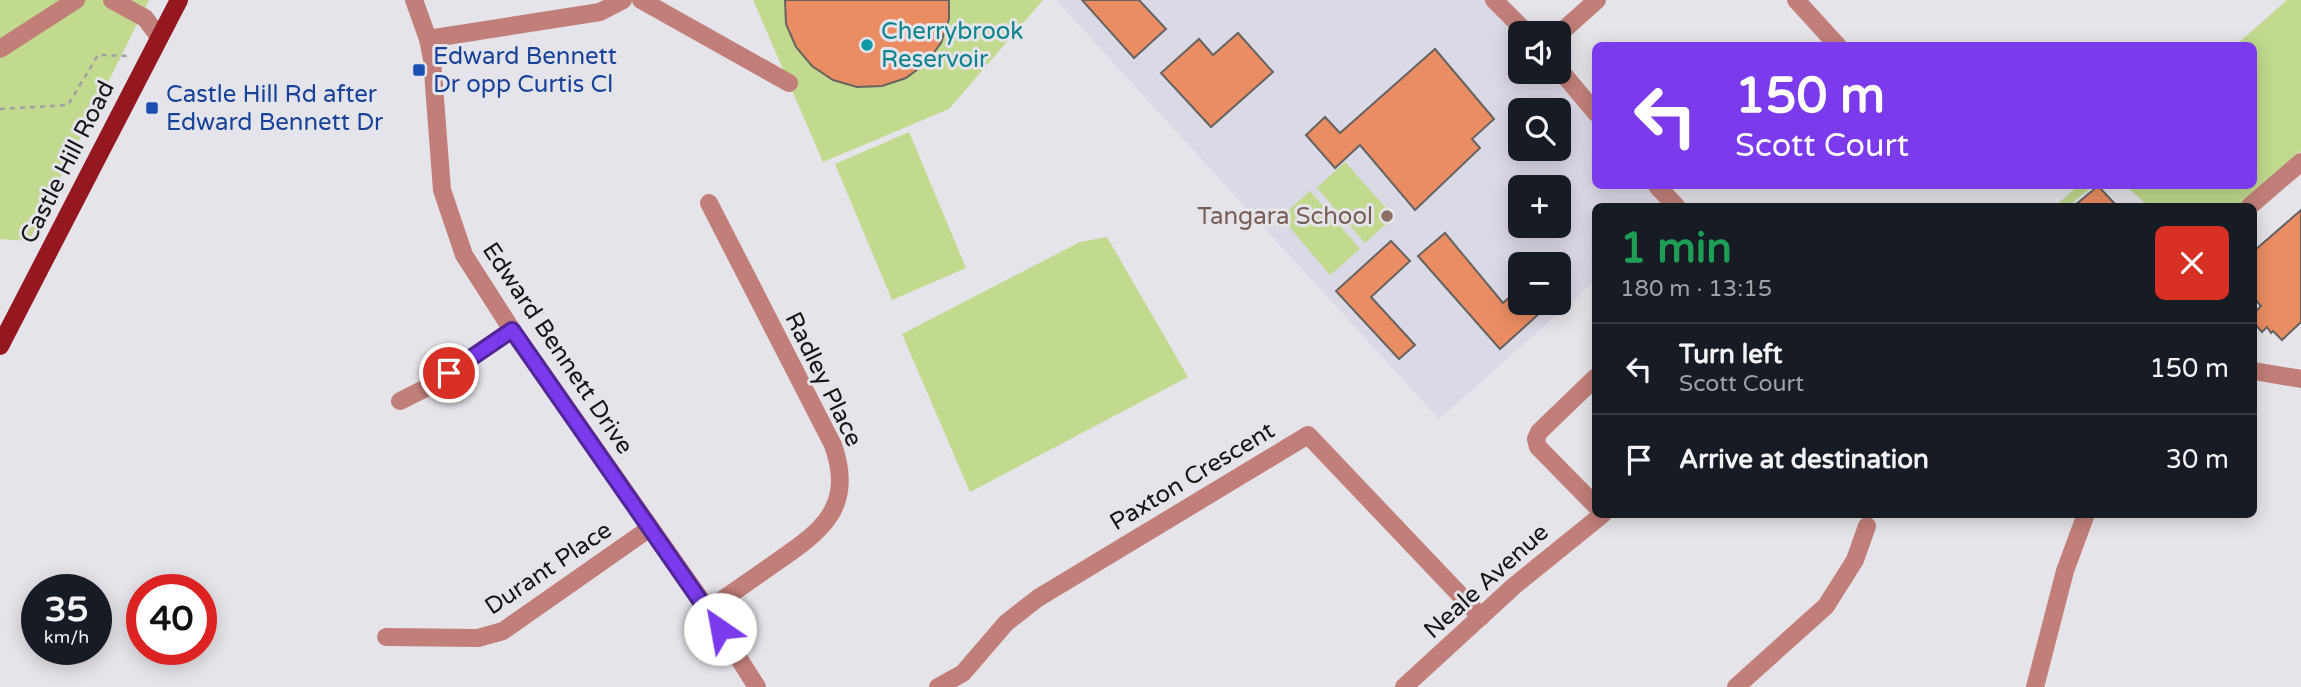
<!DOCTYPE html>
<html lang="en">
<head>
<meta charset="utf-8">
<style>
	body { margin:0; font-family:"Varela Round",sans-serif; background:#20242c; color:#f1f3f6; height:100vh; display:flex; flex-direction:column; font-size:26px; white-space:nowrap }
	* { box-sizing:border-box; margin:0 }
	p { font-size:23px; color:#9ea1a6 }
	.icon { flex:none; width:38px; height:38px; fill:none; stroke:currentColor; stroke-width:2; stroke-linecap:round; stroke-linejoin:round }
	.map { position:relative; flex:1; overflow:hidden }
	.side { position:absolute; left:1592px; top:203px; width:665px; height:315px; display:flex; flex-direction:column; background:#171b24; border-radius:10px; box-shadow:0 4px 18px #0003 }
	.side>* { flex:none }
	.guide { position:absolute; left:1592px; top:42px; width:665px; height:147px; border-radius:10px; box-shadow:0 4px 18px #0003; background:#7c3aed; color:#fff; overflow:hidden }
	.buttons { position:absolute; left:1508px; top:21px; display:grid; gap:14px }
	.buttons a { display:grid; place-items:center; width:63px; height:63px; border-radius:10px; background:#171b24; box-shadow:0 4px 18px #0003; font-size:35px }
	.speed { position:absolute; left:21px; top:574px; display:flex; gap:14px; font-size:35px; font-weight:700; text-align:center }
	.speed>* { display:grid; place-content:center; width:91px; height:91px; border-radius:50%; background:#171b24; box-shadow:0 4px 18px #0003; line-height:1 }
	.speed small { font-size:18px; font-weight:400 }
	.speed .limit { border:10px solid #d22; background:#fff; color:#111 }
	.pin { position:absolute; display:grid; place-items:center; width:60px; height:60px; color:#fff; margin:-30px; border:4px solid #fff; border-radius:50%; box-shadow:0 2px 7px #0007 }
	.me { position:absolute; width:77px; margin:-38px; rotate:327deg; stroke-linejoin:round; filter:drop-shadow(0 0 5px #0008) }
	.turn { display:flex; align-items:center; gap:24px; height:147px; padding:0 28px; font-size:32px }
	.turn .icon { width:91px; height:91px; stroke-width:2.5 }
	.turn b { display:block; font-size:49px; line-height:60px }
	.round { display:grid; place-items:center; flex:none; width:74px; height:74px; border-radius:10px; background:#20242c }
	.head { display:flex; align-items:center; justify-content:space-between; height:119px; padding:0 28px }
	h1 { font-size:42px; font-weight:700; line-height:52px; color:#1e9e55 }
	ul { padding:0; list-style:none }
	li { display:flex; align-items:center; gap:21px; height:91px; padding:0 28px; border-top:2px solid #363941 }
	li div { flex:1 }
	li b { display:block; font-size:26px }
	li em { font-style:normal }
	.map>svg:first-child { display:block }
	.built { fill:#dad9e6; fill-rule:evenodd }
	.green { fill:#c1da8e }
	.building { fill:#eb8d62; stroke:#686361; stroke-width:2 }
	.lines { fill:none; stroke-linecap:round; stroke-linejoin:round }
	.path { stroke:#a09fa4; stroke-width:2.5; stroke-dasharray:5 5; stroke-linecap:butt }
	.minor { stroke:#c27f79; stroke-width:18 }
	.major { stroke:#95171f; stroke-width:18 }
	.route-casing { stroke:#51269a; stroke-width:18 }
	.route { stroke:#7c3aed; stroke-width:12 }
	.culture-dot { fill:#0f9aa8; stroke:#e5e4ea; stroke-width:2.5 }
	.transit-dot { fill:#1a4fb4; stroke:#e5e4ea; stroke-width:2.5 }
	.education-dot { fill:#8d6e63; stroke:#e5e4ea; stroke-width:2.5 }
	.labels { text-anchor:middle; stroke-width:6; stroke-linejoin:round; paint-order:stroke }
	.culture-label { font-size:24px; fill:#0d838f; stroke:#e5e4ea; text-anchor:start }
	.transit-label { font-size:24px; fill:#164399; stroke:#e5e4ea; text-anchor:start }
	.street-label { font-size:24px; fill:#161618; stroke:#e5e4ea }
	.education-label { font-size:24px; fill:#785e54; stroke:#e5e4ea; text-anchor:end }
</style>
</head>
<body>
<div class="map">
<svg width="2301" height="687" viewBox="0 0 2301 687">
	<rect width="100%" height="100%" fill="#e5e4ea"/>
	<path class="built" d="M1056,0H1494L1521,33V72H1559L1596,113V186H1657L1676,206H1596V280L1439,419ZM1521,110H1559V149H1521ZM1521,187H1559V226H1521ZM1521,264H1559V303H1521Z"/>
	<g class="green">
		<polygon points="0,0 149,0 29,241 0,239"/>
		<polygon points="753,0 1043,0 949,109 823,162"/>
		<polygon points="2287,0 2301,0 2301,151 2241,206 2148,206 2126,186 2254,186 2254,46 2236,45"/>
		<polygon points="909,132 966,268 892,300 835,164"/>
		<polygon points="1345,162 1394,217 1365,243 1317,188"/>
		<polygon points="2078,186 2093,186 2068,206 2055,206"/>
		<polygon points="1310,191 1360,249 1330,275 1281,217"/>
		<polygon points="1107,237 1188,377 970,492 902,334 1080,242"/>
	</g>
	<g class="building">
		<polygon points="785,0 949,0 949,19 941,43 926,63 906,78 882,86 857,87 833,80 812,66 796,47 786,24"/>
		<polygon points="1082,0 1139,0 1166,29 1134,58"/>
		<polygon points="1238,33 1273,72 1211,127 1161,73 1199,39 1213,55"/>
		<polygon points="1435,49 1494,119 1472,139 1480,148 1415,210 1360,145 1335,168 1306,135 1325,117 1340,133"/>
		<polygon points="2098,186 2117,206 2074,206"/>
		<polygon points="2301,210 2301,322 2282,340 2273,331 2271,333 2267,327 2262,332 2254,323 2254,313 2261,306 2254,298 2254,251"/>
		<polygon points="1445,233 1503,303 1521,287 1521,303 1551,303 1500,349 1418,256"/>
		<polygon points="1391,241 1410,261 1371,297 1415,345 1399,359 1336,291"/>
	</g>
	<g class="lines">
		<polyline class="path" points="0,109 68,105 98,55 128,56"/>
		<g class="minor">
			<polyline points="112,0 145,18 159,37"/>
			<polyline points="414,0 428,39 432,59 442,190 464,255 512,330 708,610 757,687"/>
			<polyline points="641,0 789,83"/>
			<polyline points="1494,0 1527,33"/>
			<polyline points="1796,0 1838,46"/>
			<polyline points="1559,34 1597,0"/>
			<polyline points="428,39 600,12 623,0"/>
			<polyline points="0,49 76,0"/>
			<polyline points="1559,69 1596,113"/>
			<polyline points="1657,186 1676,206"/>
			<polyline points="2250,206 2301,162"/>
			<polyline points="2254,371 2301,379"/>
			<polyline points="1596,377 1539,432 1536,439 1538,447 1596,506"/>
			<polyline points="400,401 428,387 512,330"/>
			<path d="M708,610C730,594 753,579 775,563C822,531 855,507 833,445L709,203"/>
			<polyline points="386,637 478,638 503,631 650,528"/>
			<polyline points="938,687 963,673 1006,623 1038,598 1308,435 1481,617"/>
			<polyline points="1404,687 1514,586 1603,514"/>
			<polyline points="1736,687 1826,606 1855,560 1867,526"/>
			<polyline points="2035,687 2065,571 2086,514"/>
		</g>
		<polyline class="major" points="0,346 179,0"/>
	</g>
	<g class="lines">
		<defs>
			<polyline id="route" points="449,373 512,330 720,629"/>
		</defs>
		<use href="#route" class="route-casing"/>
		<use href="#route" class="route"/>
	</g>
	<circle class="culture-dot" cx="867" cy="45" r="7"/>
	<g class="transit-dot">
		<rect x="412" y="63" width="14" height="14" rx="3.5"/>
		<rect x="145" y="101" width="14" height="14" rx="3.5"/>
	</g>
	<circle class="education-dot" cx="1387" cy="216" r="7"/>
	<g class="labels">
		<g class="culture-label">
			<text x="881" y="39">Cherrybrook<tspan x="881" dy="28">Reservoir</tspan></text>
		</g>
		<g class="transit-label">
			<text x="433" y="64">Edward Bennett<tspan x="433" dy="28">Dr opp Curtis Cl</tspan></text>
			<text x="166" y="102">Castle Hill Rd after<tspan x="166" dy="28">Edward Bennett Dr</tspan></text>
		</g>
		<g class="street-label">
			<text transform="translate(67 162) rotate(-63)" y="8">Castle Hill Road</text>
			<text transform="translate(558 348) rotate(56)" y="8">Edward Bennett Drive</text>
			<text transform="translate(824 379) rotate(64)" y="8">Radley Place</text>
			<text transform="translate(1192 476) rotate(-31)" y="8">Paxton Crescent</text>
			<text transform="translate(548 568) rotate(-34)" y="8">Durant Place</text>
			<text transform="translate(1486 581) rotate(-42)" y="8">Neale Avenue</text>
		</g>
		<g class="education-label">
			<text x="1373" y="224">Tangara School</text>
		</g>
	</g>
</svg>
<div class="buttons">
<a><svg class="icon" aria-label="sound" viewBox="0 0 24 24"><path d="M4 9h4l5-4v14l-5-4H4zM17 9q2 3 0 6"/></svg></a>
<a><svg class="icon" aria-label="search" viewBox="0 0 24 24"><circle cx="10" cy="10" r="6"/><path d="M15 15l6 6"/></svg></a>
<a>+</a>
<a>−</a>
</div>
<div class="speed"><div>35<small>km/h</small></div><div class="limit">40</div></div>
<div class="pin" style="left:449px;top:373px;background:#d93025"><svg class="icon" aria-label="arrive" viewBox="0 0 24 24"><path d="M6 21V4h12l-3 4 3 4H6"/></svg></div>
<svg class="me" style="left:720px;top:629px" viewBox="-20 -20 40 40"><circle r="19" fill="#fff"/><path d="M0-13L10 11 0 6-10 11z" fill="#7c3aed"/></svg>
<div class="guide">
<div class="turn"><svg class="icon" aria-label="left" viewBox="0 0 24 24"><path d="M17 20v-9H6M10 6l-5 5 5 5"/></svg><div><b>150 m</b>Scott Court</div></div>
</div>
<section class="side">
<div class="head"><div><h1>1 min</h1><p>180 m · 13:15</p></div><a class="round" style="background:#d93025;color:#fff"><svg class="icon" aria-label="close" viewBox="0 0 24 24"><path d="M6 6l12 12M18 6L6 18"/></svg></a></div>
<ul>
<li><svg class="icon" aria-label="left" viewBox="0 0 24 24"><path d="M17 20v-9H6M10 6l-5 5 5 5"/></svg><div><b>Turn left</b><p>Scott Court</p></div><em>150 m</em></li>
<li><svg class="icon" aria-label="arrive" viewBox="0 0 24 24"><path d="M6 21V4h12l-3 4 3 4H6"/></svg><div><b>Arrive at destination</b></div><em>30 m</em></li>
</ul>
</section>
</div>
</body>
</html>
